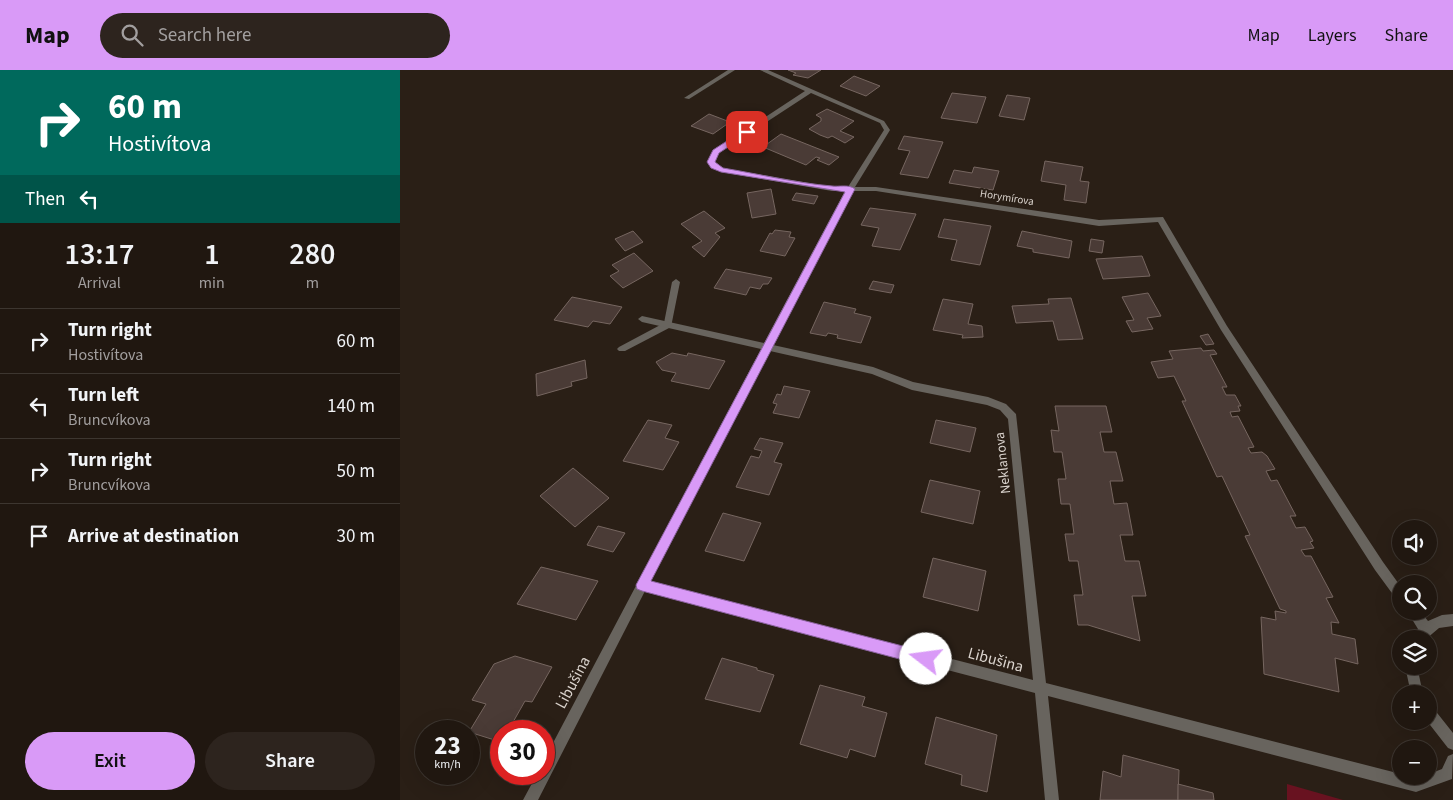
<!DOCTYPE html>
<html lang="en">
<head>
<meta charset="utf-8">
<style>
	body { margin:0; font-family:"Source Sans 3",sans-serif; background:#2d241e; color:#f1f3f6; height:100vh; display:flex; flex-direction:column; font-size:19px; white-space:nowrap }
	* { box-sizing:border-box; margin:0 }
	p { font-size:16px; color:#a29f9f }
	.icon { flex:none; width:28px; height:28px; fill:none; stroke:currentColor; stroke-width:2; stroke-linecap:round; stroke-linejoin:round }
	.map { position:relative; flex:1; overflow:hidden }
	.side { display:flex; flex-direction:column; background:#201710; width:400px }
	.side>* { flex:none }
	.banner { background:#00695c; color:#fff; overflow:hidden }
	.controls { position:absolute; left:992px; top:450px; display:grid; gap:10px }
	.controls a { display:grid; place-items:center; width:45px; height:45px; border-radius:50%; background:#201710; box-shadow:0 5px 20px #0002,0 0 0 1px #3d3630; font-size:25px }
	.speed { position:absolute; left:15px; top:650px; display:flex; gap:10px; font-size:25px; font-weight:700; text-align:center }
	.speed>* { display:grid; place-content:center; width:65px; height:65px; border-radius:50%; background:#201710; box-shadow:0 5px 20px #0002,0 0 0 1px #3d3630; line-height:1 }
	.speed small { font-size:12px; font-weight:400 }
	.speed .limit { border:8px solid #d22; background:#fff; color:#111 }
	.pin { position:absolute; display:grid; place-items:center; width:42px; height:42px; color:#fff; margin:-21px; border-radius:10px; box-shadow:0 2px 8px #0006 }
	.me { position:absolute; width:55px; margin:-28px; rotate:285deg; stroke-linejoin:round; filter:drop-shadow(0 0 4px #0008) }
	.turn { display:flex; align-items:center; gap:18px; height:105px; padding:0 25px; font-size:22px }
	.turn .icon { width:65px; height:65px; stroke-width:2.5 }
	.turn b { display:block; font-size:35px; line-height:42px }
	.then { display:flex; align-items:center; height:48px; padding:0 25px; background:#0003; gap:10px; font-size:19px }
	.eta { display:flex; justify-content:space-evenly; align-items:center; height:85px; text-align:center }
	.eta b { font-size:30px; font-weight:600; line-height:35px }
	.primary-button { display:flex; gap:10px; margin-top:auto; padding:10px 25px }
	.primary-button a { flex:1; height:58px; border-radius:30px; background:#d99af7; color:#111; font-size:20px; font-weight:600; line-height:58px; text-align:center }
	.primary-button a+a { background:#2d241e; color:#f1f3f6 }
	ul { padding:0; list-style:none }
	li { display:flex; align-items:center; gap:15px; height:65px; padding:0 25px; border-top:1px solid #3d3630 }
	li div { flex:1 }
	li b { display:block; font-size:19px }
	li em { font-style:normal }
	header { display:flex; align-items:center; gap:30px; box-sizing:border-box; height:70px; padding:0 25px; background:#d99af7; color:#111 }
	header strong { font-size:24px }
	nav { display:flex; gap:28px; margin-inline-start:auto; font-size:18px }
	.search { width:350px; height:45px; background:#2d241e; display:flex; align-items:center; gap:12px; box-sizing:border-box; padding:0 18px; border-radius:28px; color:#a29f9f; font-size:19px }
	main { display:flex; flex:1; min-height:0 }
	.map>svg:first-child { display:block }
	.green { fill:#681220 }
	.building { fill:#4a3b36; stroke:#766660 }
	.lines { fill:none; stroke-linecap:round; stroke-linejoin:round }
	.lane { fill:#68645e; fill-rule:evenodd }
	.street { fill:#68645e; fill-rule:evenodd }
	.route { fill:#d99af7; stroke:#8d64a1 }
	.labels { text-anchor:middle; stroke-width:4; stroke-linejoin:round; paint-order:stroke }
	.far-street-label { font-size:11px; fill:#dad3cd; stroke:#2a1f16 }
	.street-label { font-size:14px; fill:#dad3cd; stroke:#2a1f16 }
	.near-street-label { font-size:16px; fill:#dad3cd; stroke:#2a1f16 }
</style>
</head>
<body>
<header>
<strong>Map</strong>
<div class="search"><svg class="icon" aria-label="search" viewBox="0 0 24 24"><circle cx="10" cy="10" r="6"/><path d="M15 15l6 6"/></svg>Search here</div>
<nav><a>Map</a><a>Layers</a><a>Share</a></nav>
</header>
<main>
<section class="side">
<div class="banner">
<div class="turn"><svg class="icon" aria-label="right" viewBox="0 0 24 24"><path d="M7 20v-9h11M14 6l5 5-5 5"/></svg><div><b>60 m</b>Hostivítova</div></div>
<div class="then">Then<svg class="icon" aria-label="left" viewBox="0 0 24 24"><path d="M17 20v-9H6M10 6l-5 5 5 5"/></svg></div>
</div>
<div class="eta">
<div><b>13:17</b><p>Arrival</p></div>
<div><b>1</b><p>min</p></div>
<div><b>280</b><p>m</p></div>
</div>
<ul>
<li><svg class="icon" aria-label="right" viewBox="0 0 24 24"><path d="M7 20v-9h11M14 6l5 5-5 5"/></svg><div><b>Turn right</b><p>Hostivítova</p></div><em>60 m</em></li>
<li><svg class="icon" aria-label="left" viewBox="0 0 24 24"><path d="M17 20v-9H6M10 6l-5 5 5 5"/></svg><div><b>Turn left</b><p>Bruncvíkova</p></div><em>140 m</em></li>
<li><svg class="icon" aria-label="right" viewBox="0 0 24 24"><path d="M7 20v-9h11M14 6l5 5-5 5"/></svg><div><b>Turn right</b><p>Bruncvíkova</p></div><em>50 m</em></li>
<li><svg class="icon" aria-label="arrive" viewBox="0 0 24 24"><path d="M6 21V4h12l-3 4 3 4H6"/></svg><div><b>Arrive at destination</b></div><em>30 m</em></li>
</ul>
<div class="primary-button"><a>Exit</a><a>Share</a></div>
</section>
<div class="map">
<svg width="1053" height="730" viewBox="0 0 1053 730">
	<rect width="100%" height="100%" fill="#2a1f16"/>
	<polygon class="green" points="887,714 943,730 887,730"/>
	<g class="building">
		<polygon points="388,0 421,0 408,8 393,5 396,3"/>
		<polygon points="454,6 480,16 466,26 440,16"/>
		<polygon points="552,23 586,27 577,53 541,48"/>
		<polygon points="607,25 630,28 624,50 599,46"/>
		<polygon points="427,39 454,51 440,61 454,67 445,73 432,66 428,68 420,65 409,59 421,51 421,48 416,45"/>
		<polygon points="309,44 330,52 313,64 291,56"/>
		<polygon points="381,64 439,87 429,95 417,90 420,88 416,87 406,95 363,77"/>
		<polygon points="504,66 543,72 528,108 500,104 510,81 498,79"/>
		<polygon points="645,91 683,97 680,111 689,112 686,133 664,130 666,115 641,111"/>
		<polygon points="574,97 599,101 593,120 549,113 554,100 572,103"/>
		<polygon points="371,119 376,144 352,148 347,123"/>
		<polygon points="396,123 418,126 414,134 392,130"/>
		<polygon points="470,138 516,144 500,180 472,176 479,158 461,155"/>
		<polygon points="304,141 325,158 315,163 320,167 304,187 292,177 302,171 281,154"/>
		<polygon points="544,149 591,156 580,195 551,190 557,170 538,167"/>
		<polygon points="375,160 391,162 389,167 395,168 385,186 360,181 370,163 372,164"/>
		<polygon points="233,161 243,172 225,181 215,169"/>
		<polygon points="622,161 672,171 669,188 633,182 633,179 617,176"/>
		<polygon points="691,169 704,171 702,183 689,181"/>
		<polygon points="234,183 253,201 223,218 210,206 219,201 212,195"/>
		<polygon points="742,186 750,206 703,209 696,189"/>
		<polygon points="326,199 372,208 368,214 363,214 360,219 350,217 346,225 314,218"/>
		<polygon points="473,211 494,215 491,223 469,219"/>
		<polygon points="748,223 761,246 747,248 753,259 732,262 726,251 734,250 722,227"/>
		<polygon points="172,227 222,237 210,254 193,251 188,257 154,250"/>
		<polygon points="671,228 683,269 658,270 653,251 616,253 612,236 649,234 648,229"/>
		<polygon points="543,229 573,234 568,254 582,256 583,267 562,268 563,265 533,260"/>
		<polygon points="424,232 456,239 454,243 471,247 461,273 437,268 438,265 428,263 426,266 410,263"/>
		<polygon points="808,264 814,274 806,275 800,266"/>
		<polygon points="801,278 803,281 814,280 817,284 810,285 827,317 822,317 826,325 835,325 841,336 838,336 840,341 830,342 832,347 838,346 854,377 848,378 851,383 862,382 867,386 875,399 866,401 871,411 877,410 896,446 890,446 896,458 905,457 913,471 910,472 914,478 901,480 905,486 911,486 933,527 926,528 939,553 931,552 932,564 955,569 958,594 935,588 939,622 864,604 861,547 876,550 875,541 886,543 886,541 880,539 845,466 850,465 822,406 817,407 782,331 786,331 774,306 758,308 751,292 773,289 769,281"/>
		<polygon points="272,283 287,286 288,283 325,291 309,319 271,311 276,303 262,300 256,292"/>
		<polygon points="185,290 187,308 171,312 172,316 137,326 136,304"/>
		<polygon points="384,316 410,321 399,348 373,343 377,334 373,333 377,324 381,325"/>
		<polygon points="655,336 706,336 712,362 700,362 704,382 716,382 723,411 710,411 714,434 727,433 733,465 720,465 725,491 739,491 746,526 732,526 740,571 688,555 678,555 674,525 683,525 678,491 669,491 665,464 674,464 670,434 661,434 658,409 666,409 662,382 654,382 651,360 659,361"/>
		<polygon points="248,350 272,355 265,368 279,372 263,400 223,391"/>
		<polygon points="536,350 576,358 570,382 530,373"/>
		<polygon points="360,368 383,373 374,392 382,394 369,425 336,417 351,386 359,388 362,381 354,379"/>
		<polygon points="173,398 209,428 175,457 140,426"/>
		<polygon points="530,410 580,421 573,454 521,442"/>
		<polygon points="323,443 361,453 344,491 305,481"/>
		<polygon points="198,456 225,463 213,482 187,475"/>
		<polygon points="533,488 586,501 578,541 523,527"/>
		<polygon points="141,497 198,511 176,550 117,534"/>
		<polygon points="115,586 152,597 132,632 125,631 108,661 101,661 101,672 69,662 86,634 72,630 94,594"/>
		<polygon points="322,588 357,598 357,600 374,605 360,642 305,629"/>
		<polygon points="420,615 465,627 462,636 487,643 475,687 450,679 447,688 400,674"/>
		<polygon points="536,647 597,665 587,722 561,715 562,705 525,694"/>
		<polygon points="723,685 779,700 778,730 700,730 703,701 721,707"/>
		<polygon points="778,714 813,723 814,730 778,730"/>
	</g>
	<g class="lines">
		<polygon class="lane" points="276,209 280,212 271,257 225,281 219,281 217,279 219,277 264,253 272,212"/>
		<g class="street">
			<polygon points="328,0 335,0 289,29 284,28"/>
			<path d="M360,0H368L484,51L490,60L455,117H476L699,150L763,147L827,256L983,492L1001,517V532L997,530L975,500L821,260L758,152L699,156L476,121H452L373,275L473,297L513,312L588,327L606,334L616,344L646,613L1001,704V706L1016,708L1029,706V704L1042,699L1048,686L1053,684L1052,709L1016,722L648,626L659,730H645L635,623L245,521L138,730H123L137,704H144V690L361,279L242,252L238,249L242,246L364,273L445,121H432L321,102L309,93L307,92L314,81L405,21ZM411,23L480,53L484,60L448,117H432L323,98L315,92L319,83ZM370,281L472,304L512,320L587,335L600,340L608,349L633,610L250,511Z"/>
			<polygon points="1007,541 1020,541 1028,551 1042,545 1053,544 1053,556 1039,558 1026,569 1012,569 1018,559"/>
			<polygon points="1005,596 1017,596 1023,624 1011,624"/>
			<polygon points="1029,638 1034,639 1053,663 1053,680 1048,678 1027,651 1029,651"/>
		</g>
	</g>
	<path class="route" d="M344,60L351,62L319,83L315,92L323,98C359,104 396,113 432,116C439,117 449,114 455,119L251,511L526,582L531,584L533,589L531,594L526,596L242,521L237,519L236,515L445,122L321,102L311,98L307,92L313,80Z"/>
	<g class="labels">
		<g class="far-street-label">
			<text transform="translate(607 127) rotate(9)" y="4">Horymírova</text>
		</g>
		<g class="street-label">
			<text transform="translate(602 393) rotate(-96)" y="5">Neklanova</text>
		</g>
		<g class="near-street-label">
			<text transform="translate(596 589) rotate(15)" y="6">Libušina</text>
			<text transform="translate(172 612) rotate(-62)" y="6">Libušina</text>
		</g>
	</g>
</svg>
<div class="controls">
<a><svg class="icon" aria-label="sound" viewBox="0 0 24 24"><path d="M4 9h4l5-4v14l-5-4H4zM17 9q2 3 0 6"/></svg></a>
<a><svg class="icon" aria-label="search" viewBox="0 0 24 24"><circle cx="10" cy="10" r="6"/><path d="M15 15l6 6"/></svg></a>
<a><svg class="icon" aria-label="layers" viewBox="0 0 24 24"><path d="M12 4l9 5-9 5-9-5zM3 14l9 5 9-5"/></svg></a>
<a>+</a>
<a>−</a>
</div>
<div class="speed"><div>23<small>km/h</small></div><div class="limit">30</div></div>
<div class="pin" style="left:347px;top:62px;background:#d93025"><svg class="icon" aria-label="arrive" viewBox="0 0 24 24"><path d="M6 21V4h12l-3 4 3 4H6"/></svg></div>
<svg class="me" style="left:526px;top:589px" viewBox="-20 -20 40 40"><circle r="19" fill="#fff"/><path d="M0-13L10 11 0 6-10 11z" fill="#d99af7"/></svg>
</div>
</main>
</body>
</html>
